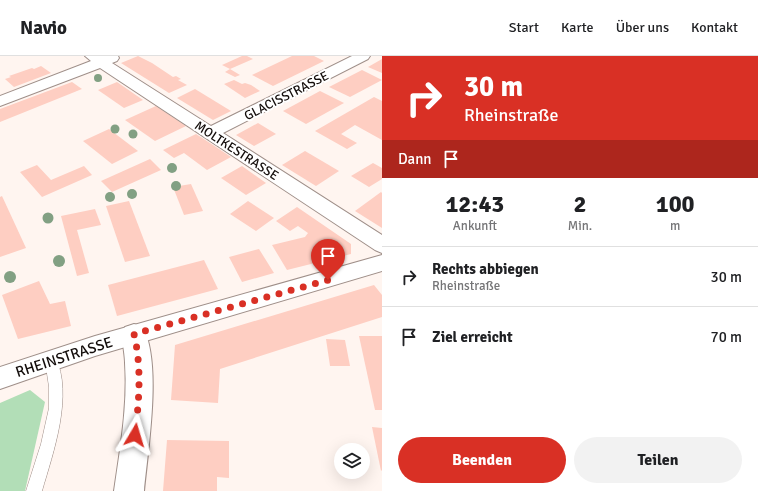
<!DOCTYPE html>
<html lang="de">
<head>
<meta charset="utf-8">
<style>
	body { margin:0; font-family:Signika,sans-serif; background:#f2f2f2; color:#202124; height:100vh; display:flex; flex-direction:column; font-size:15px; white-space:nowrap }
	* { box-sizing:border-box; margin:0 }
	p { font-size:13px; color:#757577 }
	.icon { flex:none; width:22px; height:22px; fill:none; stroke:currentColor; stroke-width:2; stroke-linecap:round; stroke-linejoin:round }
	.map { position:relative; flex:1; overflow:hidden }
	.sheet { display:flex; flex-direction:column; background:#fff; width:376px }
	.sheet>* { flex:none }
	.hud { background:#d93025; color:#fff; overflow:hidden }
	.fabs { position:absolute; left:334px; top:387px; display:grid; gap:8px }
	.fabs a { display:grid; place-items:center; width:36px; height:36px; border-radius:50%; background:#fff; box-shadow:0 4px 16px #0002; font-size:20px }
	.pin { position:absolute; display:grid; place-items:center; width:34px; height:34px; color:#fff; margin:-41px -17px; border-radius:50% 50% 50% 0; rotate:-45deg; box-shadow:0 0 4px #0007 }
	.pin .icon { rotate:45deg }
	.me { position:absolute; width:44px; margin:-22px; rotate:7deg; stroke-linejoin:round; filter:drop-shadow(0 0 3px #0008) }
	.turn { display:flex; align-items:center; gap:14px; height:84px; padding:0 16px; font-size:18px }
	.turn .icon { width:52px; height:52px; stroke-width:2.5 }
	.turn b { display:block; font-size:28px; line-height:34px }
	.then { display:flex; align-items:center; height:38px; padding:0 16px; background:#0003; gap:8px; font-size:15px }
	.eta { display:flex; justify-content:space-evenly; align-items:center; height:68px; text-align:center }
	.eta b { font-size:24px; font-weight:800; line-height:28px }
	.button { display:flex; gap:8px; margin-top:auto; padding:8px 16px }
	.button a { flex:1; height:46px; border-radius:24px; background:#d93025; color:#fff; font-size:16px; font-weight:800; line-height:46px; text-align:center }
	.button a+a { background:#f2f2f2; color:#202124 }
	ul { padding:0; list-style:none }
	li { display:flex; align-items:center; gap:12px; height:60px; padding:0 16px; border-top:1px solid #e0e0e0 }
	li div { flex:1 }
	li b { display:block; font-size:15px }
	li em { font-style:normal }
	header { display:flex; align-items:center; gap:24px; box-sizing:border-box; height:56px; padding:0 20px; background:#fff; border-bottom:1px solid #e0e0e0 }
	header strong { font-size:19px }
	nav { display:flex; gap:22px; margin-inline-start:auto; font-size:14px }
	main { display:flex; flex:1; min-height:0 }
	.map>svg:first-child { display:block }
	.green { fill:#b2deb7 }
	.building { fill:#fecec2 }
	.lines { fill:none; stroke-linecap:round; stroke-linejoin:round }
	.service-casing { stroke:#9f8f89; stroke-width:1 }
	.minor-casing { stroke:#9f8f89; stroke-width:2 }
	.secondary-casing { stroke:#9f8f89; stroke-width:2 }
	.service { fill:#fff; fill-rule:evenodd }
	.minor { fill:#fff; fill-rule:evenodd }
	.secondary { fill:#fff; fill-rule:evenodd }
	.tree { fill:#82a083 }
	.route { stroke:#d93025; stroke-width:7; stroke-dasharray:0 12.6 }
	.labels { text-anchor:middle; stroke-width:4; stroke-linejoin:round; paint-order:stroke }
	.far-street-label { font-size:13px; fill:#120c0a; stroke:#fff }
	.street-label { font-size:15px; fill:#120c0a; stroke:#fff }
</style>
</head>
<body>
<header>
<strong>Navio</strong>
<nav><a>Start</a><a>Karte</a><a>Über uns</a><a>Kontakt</a></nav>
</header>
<main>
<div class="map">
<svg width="382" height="435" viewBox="0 0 382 435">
	<rect width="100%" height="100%" fill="#fff5f0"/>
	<polygon class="green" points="30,334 45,346 25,435 0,435 0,347"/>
	<g class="building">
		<polygon points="138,0 152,7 173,21 176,20 181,23 178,24 187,29 169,37 121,7"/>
		<polygon points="242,0 247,0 253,3 230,13 222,9"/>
		<polygon points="292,0 314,0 324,5 273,30 252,19"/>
		<polygon points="382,3 382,17 368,11"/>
		<polygon points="41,10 51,17 14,31 5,23 11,21 9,20 32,12 34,13"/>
		<polygon points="230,13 240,19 235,21 225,16"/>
		<polygon points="362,14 382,24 350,41 329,31"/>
		<polygon points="234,24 242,28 245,27 251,29 260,35 245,42 224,28"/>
		<polygon points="72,26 82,33 0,66 0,53"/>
		<polygon points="117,26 143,44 124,52 98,34"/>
		<polygon points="195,33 231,55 213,64 177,42"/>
		<polygon points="320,35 344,47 306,68 283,55"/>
		<polygon points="374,41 382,45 382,84 355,69 341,78 357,87 347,93 315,75"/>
		<polygon points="156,50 186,70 155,85 125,64"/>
		<polygon points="258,67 276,78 254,90 236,79"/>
		<polygon points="109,73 138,95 112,108 83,85"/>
		<polygon points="196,78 213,89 231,101 207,114 184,97 174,102 163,94"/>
		<polygon points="305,95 339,115 316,130 282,109"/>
		<polygon points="150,103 161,114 112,136 101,125"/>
		<polygon points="373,107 382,112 382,123 369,131 351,120"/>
		<polygon points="37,109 51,124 84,110 92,119 42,141 20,116"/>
		<polygon points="242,110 266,127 246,139 221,122"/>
		<polygon points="191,128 203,155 184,159 173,131"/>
		<polygon points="381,136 382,137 382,172 355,155"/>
		<polygon points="2,140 26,192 0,201 0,141"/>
		<polygon points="129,145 150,200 125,206 106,150"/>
		<polygon points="248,145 274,162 256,175 230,158"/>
		<polygon points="297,151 351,188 351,198 287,214 272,189 305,181 308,177 298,170 290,175 276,165"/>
		<polygon points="95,153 101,169 77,174 89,217 77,220 61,160"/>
		<polygon points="259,193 274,217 242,226 229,201"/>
		<polygon points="204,204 218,233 117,260 108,229"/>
		<polygon points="39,225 50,248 65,245 71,270 18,283 2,239"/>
		<polygon points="374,229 382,239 382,261 220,313 218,347 171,344 175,289"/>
		<polygon points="359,280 382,280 382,354 375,354"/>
		<polygon points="326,283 345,284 350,310 330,310"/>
		<polygon points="372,371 382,372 382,414 381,415"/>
		<polygon points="167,384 229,385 229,422 217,421 217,435 163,435"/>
	</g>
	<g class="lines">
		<defs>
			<path id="service" d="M51,299L55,300C74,339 53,397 42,435H26L41,388L49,352V331L45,304L47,300Z"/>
			<g id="minor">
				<polygon points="85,0 118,0 119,2 117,5 112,7 211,70 352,0 370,0 368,3 223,77 382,179 382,197 375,194 100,12 0,50 0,40 91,5"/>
				<path d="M134,268L143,271C162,309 148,392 144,435H114C120,393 128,350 125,307C125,295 120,282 125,271Z"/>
			</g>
			<polygon id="secondary" points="382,199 382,215 95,300 0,333 0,311 95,280"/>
		</defs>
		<use href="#service" class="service-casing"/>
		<use href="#minor" class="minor-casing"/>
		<use href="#secondary" class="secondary-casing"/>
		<use href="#service" class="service"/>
		<use href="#minor" class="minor"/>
		<use href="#secondary" class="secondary"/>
	</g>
	<g class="tree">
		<circle cx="98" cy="22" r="4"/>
		<circle cx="115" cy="73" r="4.5"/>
		<circle cx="133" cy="78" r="4.5"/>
		<circle cx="172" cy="112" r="5"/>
		<circle cx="176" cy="130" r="5"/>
		<circle cx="132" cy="138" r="5"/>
		<circle cx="110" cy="141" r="5"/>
		<circle cx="48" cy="162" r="5.5"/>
		<circle cx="59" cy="205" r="6"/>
		<circle cx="10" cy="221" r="6"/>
	</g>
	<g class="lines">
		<path class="route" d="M135,379C139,345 142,312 134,278L328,224"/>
	</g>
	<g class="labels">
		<g class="far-street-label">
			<text transform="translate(286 39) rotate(-27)" y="5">GLACISSTRASSE</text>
			<text transform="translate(237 94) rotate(33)" y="5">MOLTKESTRASSE</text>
		</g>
		<g class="street-label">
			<text transform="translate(64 301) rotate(-18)" y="5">RHEINSTRASSE</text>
		</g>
	</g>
</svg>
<div class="fabs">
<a><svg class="icon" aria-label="layers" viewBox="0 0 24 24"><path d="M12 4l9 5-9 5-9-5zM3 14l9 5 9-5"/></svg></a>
</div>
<div class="pin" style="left:328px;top:224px;background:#d93025"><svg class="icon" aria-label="arrive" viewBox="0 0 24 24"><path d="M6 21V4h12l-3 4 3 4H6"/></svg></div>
<svg class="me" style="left:135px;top:379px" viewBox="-20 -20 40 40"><path d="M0-17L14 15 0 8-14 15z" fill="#d93025" stroke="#fff" stroke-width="4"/></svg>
</div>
<section class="sheet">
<div class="hud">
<div class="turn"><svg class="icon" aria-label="right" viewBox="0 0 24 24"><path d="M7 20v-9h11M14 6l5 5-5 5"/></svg><div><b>30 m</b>Rheinstraße</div></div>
<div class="then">Dann<svg class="icon" aria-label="arrive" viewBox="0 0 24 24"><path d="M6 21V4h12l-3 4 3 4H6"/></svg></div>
</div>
<div class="eta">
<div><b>12:43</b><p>Ankunft</p></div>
<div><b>2</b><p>Min.</p></div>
<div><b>100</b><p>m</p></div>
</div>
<ul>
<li><svg class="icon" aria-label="right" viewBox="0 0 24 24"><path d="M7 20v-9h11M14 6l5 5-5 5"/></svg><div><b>Rechts abbiegen</b><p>Rheinstraße</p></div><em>30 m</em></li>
<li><svg class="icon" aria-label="arrive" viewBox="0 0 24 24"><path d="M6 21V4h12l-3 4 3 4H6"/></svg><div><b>Ziel erreicht</b></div><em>70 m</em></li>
</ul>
<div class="button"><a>Beenden</a><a>Teilen</a></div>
</section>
</main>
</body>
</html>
